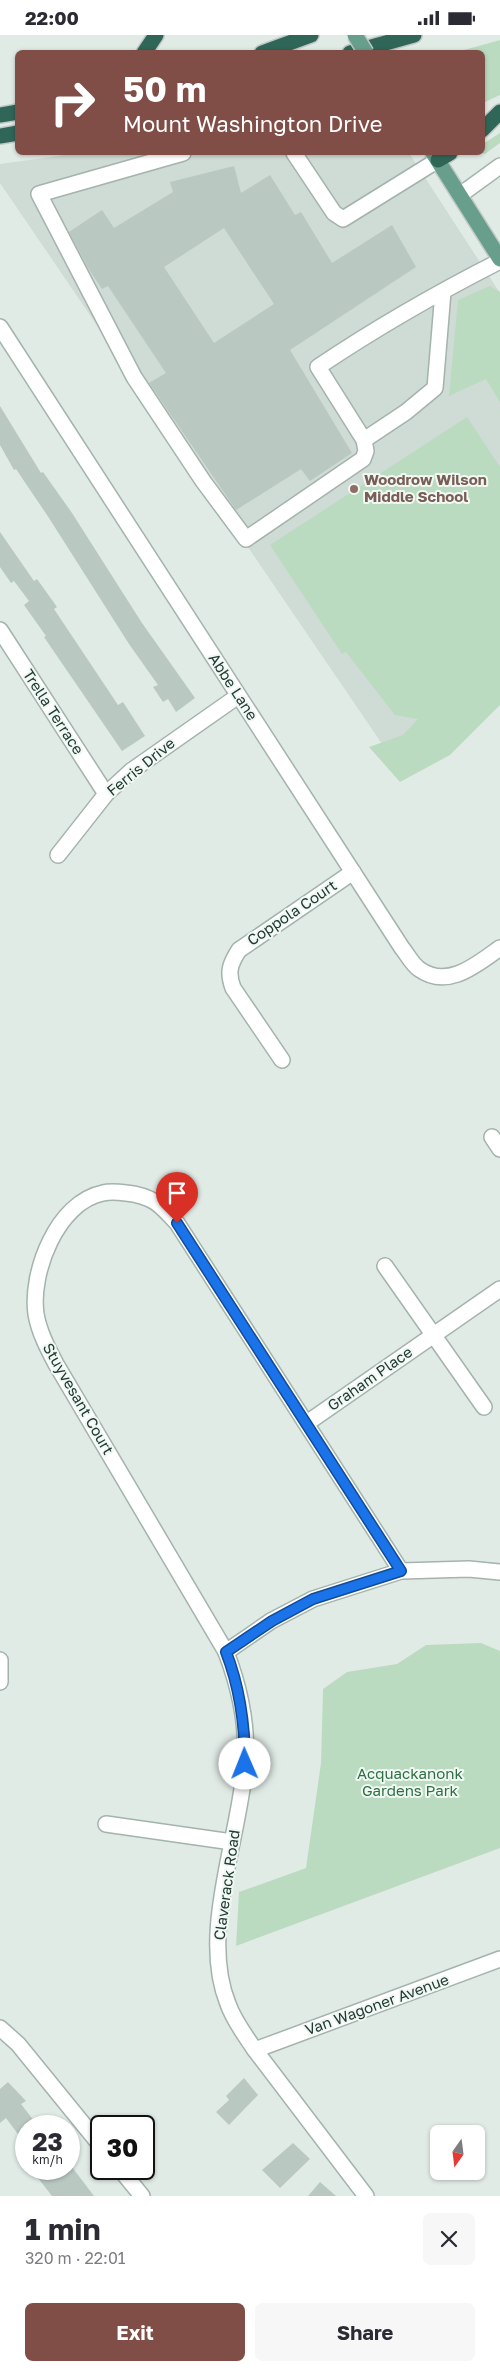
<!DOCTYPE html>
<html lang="en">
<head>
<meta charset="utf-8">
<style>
	body { margin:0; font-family:"Golos Text",sans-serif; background:#f7f7f7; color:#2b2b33; height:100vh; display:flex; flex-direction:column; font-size:19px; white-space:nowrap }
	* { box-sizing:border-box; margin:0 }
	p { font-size:16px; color:#7c7c81 }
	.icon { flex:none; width:28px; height:28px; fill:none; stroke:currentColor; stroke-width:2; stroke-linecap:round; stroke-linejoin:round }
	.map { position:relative; height:2161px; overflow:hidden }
	.side { display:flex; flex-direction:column; background:#fff; flex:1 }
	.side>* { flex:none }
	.top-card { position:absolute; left:15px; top:15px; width:470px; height:105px; border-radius:8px; box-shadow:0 1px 4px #0004; background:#814d47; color:#fff; overflow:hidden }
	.needle { width:32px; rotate:194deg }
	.controls { position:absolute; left:430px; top:2090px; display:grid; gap:10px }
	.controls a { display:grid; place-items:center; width:55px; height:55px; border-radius:8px; background:#fff; box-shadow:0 1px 4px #0004; font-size:25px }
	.speed { position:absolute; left:15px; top:2080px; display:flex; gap:10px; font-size:25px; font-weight:700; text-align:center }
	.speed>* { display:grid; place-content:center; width:65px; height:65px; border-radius:50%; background:#fff; box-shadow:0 1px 4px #0004; line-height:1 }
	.speed small { font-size:12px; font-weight:400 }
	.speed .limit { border:2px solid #111; border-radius:8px; background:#fff; color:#111 }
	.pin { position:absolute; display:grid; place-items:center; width:42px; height:42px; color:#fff; margin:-51px -21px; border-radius:50% 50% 50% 0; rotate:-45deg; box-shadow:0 0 5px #0007 }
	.pin .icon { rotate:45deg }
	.me { position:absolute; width:55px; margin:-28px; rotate:359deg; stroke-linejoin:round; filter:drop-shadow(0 0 4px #0008) }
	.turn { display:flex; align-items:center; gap:18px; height:105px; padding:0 25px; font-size:22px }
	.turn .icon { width:65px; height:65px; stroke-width:2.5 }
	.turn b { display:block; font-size:35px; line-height:42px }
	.round { display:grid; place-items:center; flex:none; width:52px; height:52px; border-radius:8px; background:#f7f7f7 }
	.summary { display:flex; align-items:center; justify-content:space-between; height:85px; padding:0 25px }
	h1 { font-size:30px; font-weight:700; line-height:38px }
	.cta { display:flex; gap:10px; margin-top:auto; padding:10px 25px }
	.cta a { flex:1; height:58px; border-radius:8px; background:#814d47; color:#fff; font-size:20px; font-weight:700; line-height:58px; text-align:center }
	.cta a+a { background:#f7f7f7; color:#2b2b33 }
	.status { display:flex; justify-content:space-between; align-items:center; height:35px; padding:0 25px; background:#fff; direction:ltr }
	.status svg { height:14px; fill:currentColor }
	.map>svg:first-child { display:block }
	.built { fill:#cfdbd5 }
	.green { fill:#bbdbc1 }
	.building { fill:#bac8c2; fill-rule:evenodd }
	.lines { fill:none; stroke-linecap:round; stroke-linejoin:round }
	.minor-casing { stroke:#a4b3ac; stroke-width:18 }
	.major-casing { stroke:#c1c8c6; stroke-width:18 }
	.highway-casing { stroke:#c1c8c6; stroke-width:18 }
	.minor { stroke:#fff; stroke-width:15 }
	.major { stroke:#689e8c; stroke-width:15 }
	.highway { stroke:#306657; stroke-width:15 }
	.major-bridge-casing { stroke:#c1c8c6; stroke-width:18; stroke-linecap:butt }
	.major-bridge { stroke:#689e8c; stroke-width:15 }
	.route-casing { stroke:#114b97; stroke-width:12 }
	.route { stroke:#1a73e8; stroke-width:9 }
	.education-dot { fill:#8d6e63; stroke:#f1f8f4; stroke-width:2 }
	.labels { text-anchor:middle; stroke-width:4; stroke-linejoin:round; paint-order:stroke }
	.education-label { font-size:15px; font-weight:bold; fill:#785e54; stroke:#f1f8f4; text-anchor:start }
	.street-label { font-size:15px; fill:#223b32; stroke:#f1f8f4 }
	.park-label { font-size:15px; fill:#2e7043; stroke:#f1f8f4 }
</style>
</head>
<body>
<div class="status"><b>22:00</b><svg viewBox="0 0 49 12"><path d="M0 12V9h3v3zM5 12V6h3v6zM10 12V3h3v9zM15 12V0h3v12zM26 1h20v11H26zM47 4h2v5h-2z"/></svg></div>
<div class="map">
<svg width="500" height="2161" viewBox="0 0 500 2161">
	<rect width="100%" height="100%" fill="#e1ebe6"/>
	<polygon class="built" points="80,118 409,118 500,258 500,650 393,725 0,148 0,129"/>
	<g class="green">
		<polygon points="500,5 500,60 483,68 482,18 457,17"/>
		<polygon points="500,98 500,108 485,119 481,118 483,109"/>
		<polygon points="490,251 500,257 500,367 486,344 449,361 458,265"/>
		<polygon points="467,382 500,432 500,670 450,720 400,747 369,712 403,700 418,684 395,680 346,617 342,619 270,510"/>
		<polygon points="481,1608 500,1616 500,1813 236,1911 239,1857 306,1833 321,1728 323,1654 347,1637 397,1629 426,1610"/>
	</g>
	<g class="building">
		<path d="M234,131L241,158L270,140L295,180L301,177L332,228L392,190L416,232L290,315L352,418L310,446L301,434L236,475L149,348L166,338L108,251L102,254L88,233L69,197L102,175L114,193L173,157L170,147ZM224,193L274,269L214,308L164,232Z"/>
		<polygon points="0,371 41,438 43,437 72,478 142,588 195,663 176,677 168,664 163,667 153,652 158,650 129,609 49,483 16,434 14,435 0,410"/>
		<polygon points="0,497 34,546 37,544 57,572 54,574 118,670 123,667 145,701 122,716 44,602 46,601 24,570 29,566 14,546 11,548 0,532"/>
		<polygon points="244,2043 258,2060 229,2090 216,2077 229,2065 226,2061"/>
		<polygon points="8,2047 26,2066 21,2069 38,2091 26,2091 26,2110 6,2083 0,2088 0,2054"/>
		<polygon points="293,2108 310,2124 280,2153 262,2135"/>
		<polygon points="70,2129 75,2136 94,2161 52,2161 31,2134 69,2134"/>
		<polygon points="320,2147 336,2161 308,2161"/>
	</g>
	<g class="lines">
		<defs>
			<g id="minor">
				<polyline points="183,118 39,159 134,342 203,446 246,504 363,424 366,416 364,405"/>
				<polyline points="294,118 334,178 343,184 438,125"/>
				<polyline points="460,160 500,131"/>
				<path d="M443,257L435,353L406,377L364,405L318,332C376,293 437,258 500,226"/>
				<path d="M0,292L402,913C407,919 412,929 419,934C448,955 477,929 500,913"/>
				<polyline points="0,595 106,759"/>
				<polyline points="58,820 106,759 131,736 238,661"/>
				<path d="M282,1025L233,953C227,937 230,929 239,915L353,837"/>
				<polyline points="492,1102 500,1114"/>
				<polyline points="385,1231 484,1372"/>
				<polyline points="307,1388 500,1254"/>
				<polyline points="226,1617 271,1586 313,1564 401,1536 469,1534 500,1537"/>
				<polyline points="0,1625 0,1647"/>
				<polyline points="106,1789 232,1807"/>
				<polyline points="0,1993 18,2009 101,2111"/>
				<polyline points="255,2015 500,1924"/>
				<polyline points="120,2134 142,2161"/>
				<path d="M366,2161L255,2015C245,2000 234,1986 228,1969C199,1898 240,1802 245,1729C248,1691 239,1651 226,1617L56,1329C48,1314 39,1297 36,1279C30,1238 57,1167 103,1158C110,1156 119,1157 126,1158C136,1159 147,1162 155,1167C163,1172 170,1181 177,1188L401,1536"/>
			</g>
			<polyline id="major" points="433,118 500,224"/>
			<g id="highway">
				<polyline points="144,18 156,0"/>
				<polyline points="262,18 311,0"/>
				<polyline points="350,18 414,0"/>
				<polyline points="0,80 18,77"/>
				<polyline points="482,95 500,77"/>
				<polyline points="0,101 18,98"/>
				<polyline points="438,125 450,118"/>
			</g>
		</defs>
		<use href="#minor" class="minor-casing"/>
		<use href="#major" class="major-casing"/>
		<use href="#highway" class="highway-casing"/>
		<use href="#minor" class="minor"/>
		<use href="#major" class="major"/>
		<use href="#highway" class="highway"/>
		<defs>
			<polyline id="major-bridge" points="355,0 366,18"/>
		</defs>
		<use href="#major-bridge" class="major-bridge-casing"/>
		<use href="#major-bridge" class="major-bridge"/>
	</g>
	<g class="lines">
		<defs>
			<path id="route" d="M177,1188L401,1536L313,1564L272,1586L226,1617C240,1653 245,1690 245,1729"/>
		</defs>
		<use href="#route" class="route-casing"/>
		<use href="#route" class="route"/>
	</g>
	<circle class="education-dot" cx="354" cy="454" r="5"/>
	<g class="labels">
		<g class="education-label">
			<text x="364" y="450">Woodrow Wilson<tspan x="364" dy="17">Middle School</tspan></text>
		</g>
		<g class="street-label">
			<text transform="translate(233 652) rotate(57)" y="5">Abbe Lane</text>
			<text transform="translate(53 677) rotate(57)" y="5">Trella Terrace</text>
			<text transform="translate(141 732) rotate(-39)" y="5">Ferris Drive</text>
			<text transform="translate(292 878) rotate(-34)" y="5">Coppola Court</text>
			<text transform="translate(370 1344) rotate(-35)" y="5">Graham Place</text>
			<text transform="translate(78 1364) rotate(60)" y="5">Stuyvesant Court</text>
			<text transform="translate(227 1850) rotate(-82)" y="5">Claverack Road</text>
			<text transform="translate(377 1970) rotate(-20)" y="5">Van Wagoner Avenue</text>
		</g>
		<g class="park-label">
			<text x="410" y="1744">Acquackanonk<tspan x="410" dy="17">Gardens Park</tspan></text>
		</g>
	</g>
</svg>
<div class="controls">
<a><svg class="needle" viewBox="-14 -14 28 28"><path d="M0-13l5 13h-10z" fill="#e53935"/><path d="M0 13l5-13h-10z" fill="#7c7c81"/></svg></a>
</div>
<div class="speed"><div>23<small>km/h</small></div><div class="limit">30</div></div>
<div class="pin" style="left:177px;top:1188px;background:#d93025"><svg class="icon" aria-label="arrive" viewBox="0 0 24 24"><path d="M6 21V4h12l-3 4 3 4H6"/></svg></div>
<svg class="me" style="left:245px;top:1729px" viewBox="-20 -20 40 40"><circle r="19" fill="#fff"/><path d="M0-13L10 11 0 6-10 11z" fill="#1a73e8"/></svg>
<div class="top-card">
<div class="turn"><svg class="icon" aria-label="right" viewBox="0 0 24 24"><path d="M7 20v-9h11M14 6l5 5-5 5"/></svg><div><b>50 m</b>Mount Washington Drive</div></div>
</div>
</div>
<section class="side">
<div class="summary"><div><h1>1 min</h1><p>320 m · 22:01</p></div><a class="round"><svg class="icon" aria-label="close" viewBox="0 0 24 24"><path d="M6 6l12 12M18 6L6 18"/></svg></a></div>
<div class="cta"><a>Exit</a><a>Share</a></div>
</section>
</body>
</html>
